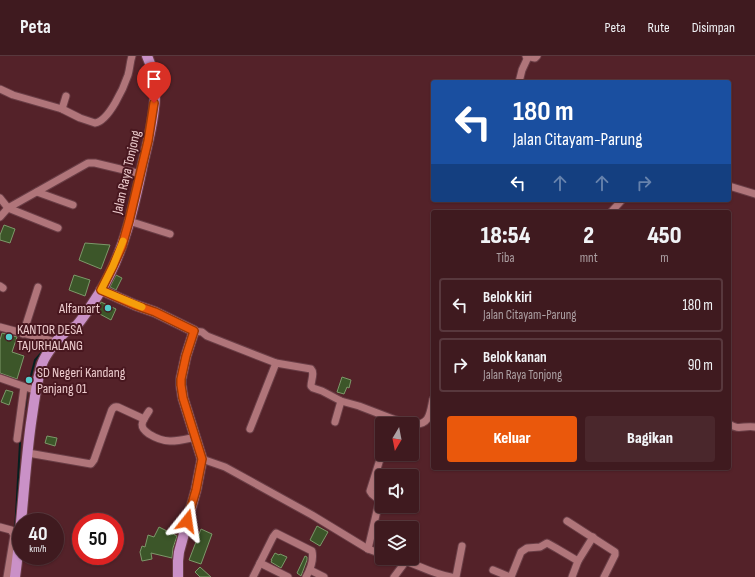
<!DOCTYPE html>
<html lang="id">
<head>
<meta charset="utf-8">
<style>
	body { margin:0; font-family:"Sofia Sans Condensed",sans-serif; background:#4a272c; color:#f1f3f6; height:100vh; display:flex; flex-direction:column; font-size:15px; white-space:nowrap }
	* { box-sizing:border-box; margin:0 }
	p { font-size:13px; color:#ada1a4 }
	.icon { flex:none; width:22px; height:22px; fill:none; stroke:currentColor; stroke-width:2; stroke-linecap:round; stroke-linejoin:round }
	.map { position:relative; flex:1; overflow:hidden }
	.drawer { position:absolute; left:431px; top:154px; width:300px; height:260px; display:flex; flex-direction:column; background:#3f1a1f; border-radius:4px; box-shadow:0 1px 3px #0004,0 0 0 1px #58383d }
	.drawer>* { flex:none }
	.guide { position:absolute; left:431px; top:24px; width:300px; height:122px; border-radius:4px; box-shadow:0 1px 3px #0004,0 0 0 1px #58383d; background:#1a4fa0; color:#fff; overflow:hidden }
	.needle { width:26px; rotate:190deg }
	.buttons { position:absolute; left:375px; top:361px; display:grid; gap:8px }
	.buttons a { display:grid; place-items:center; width:44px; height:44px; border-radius:4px; background:#3f1a1f; box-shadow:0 1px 3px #0004,0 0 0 1px #58383d; font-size:20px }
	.speed { position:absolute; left:12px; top:457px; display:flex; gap:8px; font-size:20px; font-weight:700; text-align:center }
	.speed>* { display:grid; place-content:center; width:52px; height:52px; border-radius:50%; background:#3f1a1f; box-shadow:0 1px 3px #0004,0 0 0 1px #58383d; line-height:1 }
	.speed small { font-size:10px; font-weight:400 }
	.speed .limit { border:6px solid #d22; background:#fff; color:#111 }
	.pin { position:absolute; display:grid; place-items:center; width:34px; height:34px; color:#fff; margin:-41px -17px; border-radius:50% 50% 50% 0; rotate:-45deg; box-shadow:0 0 4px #0007 }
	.pin .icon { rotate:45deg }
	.me { position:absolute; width:44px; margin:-22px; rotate:15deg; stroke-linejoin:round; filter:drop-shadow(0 0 3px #0008) }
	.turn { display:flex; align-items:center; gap:14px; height:84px; padding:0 16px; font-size:18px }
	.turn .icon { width:52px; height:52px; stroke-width:2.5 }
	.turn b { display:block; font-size:28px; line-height:34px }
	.lanes { display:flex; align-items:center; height:38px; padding:0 16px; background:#0003; justify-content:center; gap:20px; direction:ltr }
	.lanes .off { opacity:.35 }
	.eta { display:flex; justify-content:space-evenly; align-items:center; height:68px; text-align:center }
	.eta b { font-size:24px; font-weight:800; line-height:28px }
	.primary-button { display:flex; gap:8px; margin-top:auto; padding:8px 16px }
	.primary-button a { flex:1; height:46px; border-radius:4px; background:#ea580c; color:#fff; font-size:16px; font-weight:800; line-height:46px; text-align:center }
	.primary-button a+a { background:#4a272c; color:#f1f3f6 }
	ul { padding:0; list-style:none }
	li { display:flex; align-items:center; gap:12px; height:54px; margin:0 8px 6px; padding:0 8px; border:2px solid #58383d; border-radius:4px }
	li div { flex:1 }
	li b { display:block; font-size:15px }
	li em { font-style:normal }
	header { display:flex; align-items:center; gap:24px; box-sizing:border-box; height:56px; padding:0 20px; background:#3f1a1f; border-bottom:1px solid #58383d }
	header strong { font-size:19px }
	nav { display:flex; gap:22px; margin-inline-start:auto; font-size:14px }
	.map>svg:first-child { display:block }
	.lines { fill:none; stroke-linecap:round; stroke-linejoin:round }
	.stream { stroke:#061f1f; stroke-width:2 }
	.building { fill:#3c5629; stroke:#7c9869 }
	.minor-casing { stroke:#6a3e46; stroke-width:9 }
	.major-casing { stroke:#6a3e46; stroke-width:12 }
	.minor { stroke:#b0757a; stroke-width:7 }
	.major { stroke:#ca91c7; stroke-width:10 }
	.route-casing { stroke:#983908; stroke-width:10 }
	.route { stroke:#ea580c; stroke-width:7 }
	.slow { stroke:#f59e0b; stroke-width:7 }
	.poi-dot { fill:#53cdcb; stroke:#48171f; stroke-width:1.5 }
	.labels { text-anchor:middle; stroke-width:4; stroke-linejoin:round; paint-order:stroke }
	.street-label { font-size:14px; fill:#edccce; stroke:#48171f }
	.poi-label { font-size:14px; fill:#edccce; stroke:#48171f; text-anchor:start }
</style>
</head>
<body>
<header>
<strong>Peta</strong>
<nav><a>Peta</a><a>Rute</a><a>Disimpan</a></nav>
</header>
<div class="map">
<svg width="755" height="521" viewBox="0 0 755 521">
	<rect width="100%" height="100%" fill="#542229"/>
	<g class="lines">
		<g class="stream">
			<polyline points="25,353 27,335 35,304 44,294"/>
			<polyline points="15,476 20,387"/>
		</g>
	</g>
	<g class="building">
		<polygon points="4,169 15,173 10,187 0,184 0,179"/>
		<polygon points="85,187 110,189 101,213 79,204"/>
		<polygon points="74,219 90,224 85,240 69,234"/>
		<polygon points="116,219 122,222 116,234 110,231"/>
		<polygon points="101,246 116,253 111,264 96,256"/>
		<polygon points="2,277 17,281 12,296 24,300 17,323 0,317 0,284"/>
		<polygon points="342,321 351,324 349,332 347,331 344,338 337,336"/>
		<polygon points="6,334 13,336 9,349 1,346"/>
		<polygon points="47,380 57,382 55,390 45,387"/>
		<polygon points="317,470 328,476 320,490 310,484"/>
		<polygon points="159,471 177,480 173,492 172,502 151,497 152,503 142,505 140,496 142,490 145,491 148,479 154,481"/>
		<polygon points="201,473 212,478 201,508 189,504"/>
		<polygon points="275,497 279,499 280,498 287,501 281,512 271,506 272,504 271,504"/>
		<polygon points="305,500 307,501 307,504 301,520 297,517"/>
		<polygon points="200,511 211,521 200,521 195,516"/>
	</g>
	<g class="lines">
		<defs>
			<g id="minor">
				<polyline points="526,0 535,2 537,0"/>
				<polyline points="519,26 522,14 528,1"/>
				<path d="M0,33L13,39L62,53L80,62L95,67C109,65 124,31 128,19C130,12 130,6 132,0"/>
				<polyline points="62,53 66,40"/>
				<polyline points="729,130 755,138"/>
				<polyline points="37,136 73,149"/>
				<polyline points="0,142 8,152 58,172"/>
				<polyline points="611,156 622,144"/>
				<polyline points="0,161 8,152 88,107 95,107 141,118"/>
				<polyline points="129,165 170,178"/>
				<polyline points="0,230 3,232"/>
				<polyline points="0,271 56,286"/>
				<path d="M194,275L202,276L207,280L276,307L311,313C315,317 311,324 311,330L313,332L322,335L341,345L359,350L393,363L412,368"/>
				<polyline points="23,278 38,231"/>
				<polyline points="0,322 37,335"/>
				<path d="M149,355C143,365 137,370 149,378C167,389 177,385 196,381"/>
				<polyline points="335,366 341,345"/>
				<path d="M412,368C430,370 430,357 433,343"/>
				<path d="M729,368C739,375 744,369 755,371"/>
				<polyline points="250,373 276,307"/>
				<polyline points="17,383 24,331"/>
				<path d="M28,397L91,408L94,404L111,356C112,353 114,350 118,351L144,363"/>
				<polyline points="202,403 225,411 312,459 368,493 382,498"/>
				<polyline points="567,465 615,496 615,499 604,521"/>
				<polyline points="0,471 11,474 14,479 7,521"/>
				<polyline points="368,493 379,446 378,443 372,438 370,435 382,397"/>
				<path d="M396,502C415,507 432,518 451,521"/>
				<polyline points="260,507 288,521"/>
				<polyline points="310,514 324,521"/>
				<polyline points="493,514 510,521"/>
				<path d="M253,521L273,481L276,477L312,495C314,504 310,514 306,521"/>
				<polyline points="394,521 406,505"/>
				<polyline points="456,521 462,490"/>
				<polyline points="511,521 521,496 527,492 540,491 547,487 556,492 578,505"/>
				<polyline points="572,521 578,505 593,481"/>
			</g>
			<g id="major">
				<polyline points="101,234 135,249 155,256 194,275 186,300 181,323 181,329 183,342 202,403 196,434 179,496 178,505 178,521"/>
				<path d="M15,521C22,470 24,418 31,367C34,348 36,327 42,308C45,299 60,279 68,274C70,273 73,272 76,270C83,263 94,245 100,236C124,197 134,151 143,107C149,82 156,55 155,29C154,19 151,9 147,0"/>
			</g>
		</defs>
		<use href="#minor" class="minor-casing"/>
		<use href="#major" class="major-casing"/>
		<use href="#minor" class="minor"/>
		<use href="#major" class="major"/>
	</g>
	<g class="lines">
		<defs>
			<polyline id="route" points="154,47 148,85 129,165 122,190 113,210 101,234 135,249 155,256 194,275 186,300 181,323 181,329 183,342 202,403 196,434 187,465"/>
		</defs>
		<use href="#route" class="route-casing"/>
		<use href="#route" class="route"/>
		<polyline class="slow" points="123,185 113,210 101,234 142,251"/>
	</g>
	<g class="poi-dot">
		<circle cx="108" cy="252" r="4"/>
		<circle cx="9" cy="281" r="4"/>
		<circle cx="29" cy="324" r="4"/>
	</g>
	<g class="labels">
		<g class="street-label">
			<text transform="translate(126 116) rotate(-77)" y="5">Jalan Raya Tonjong</text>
		</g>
		<g class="poi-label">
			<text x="100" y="257" text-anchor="end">Alfamart</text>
			<text x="17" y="278">KANTOR DESA<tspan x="17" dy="16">TAJURHALANG</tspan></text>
			<text x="37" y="321">SD Negeri Kandang<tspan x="37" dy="16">Panjang 01</tspan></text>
		</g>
	</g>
</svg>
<div class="buttons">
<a><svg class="needle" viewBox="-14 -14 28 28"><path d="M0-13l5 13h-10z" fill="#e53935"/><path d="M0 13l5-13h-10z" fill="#ada1a4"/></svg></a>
<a><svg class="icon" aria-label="sound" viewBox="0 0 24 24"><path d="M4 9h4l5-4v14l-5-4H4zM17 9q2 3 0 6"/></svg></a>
<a><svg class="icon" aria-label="layers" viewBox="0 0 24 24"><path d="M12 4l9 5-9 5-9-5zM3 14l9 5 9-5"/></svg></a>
</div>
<div class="speed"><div>40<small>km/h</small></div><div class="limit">50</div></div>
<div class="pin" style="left:154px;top:47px;background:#d93025"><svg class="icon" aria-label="arrive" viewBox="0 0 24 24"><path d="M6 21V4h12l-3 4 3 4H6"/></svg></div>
<svg class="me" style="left:187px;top:465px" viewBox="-20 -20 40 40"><path d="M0-17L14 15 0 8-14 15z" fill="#ea580c" stroke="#fff" stroke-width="4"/></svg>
<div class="guide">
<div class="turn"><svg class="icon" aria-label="left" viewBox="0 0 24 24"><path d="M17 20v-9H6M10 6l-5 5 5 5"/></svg><div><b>180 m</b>Jalan Citayam-Parung</div></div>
<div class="lanes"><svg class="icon" aria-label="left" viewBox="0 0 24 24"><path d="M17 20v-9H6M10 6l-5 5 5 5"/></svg><svg class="icon off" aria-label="ahead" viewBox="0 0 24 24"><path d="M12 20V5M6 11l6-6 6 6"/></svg><svg class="icon off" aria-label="ahead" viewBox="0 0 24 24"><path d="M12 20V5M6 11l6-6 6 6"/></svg><svg class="icon off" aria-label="right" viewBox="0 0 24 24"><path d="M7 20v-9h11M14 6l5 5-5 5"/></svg></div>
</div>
<section class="drawer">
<div class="eta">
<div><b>18:54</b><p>Tiba</p></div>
<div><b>2</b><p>mnt</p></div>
<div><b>450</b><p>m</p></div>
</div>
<ul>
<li><svg class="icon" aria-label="left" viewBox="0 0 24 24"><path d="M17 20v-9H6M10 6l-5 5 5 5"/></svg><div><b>Belok kiri</b><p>Jalan Citayam-Parung</p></div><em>180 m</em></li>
<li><svg class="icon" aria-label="right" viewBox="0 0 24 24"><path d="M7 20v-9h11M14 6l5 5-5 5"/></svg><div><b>Belok kanan</b><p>Jalan Raya Tonjong</p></div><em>90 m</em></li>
</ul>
<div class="primary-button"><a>Keluar</a><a>Bagikan</a></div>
</section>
</div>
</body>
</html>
